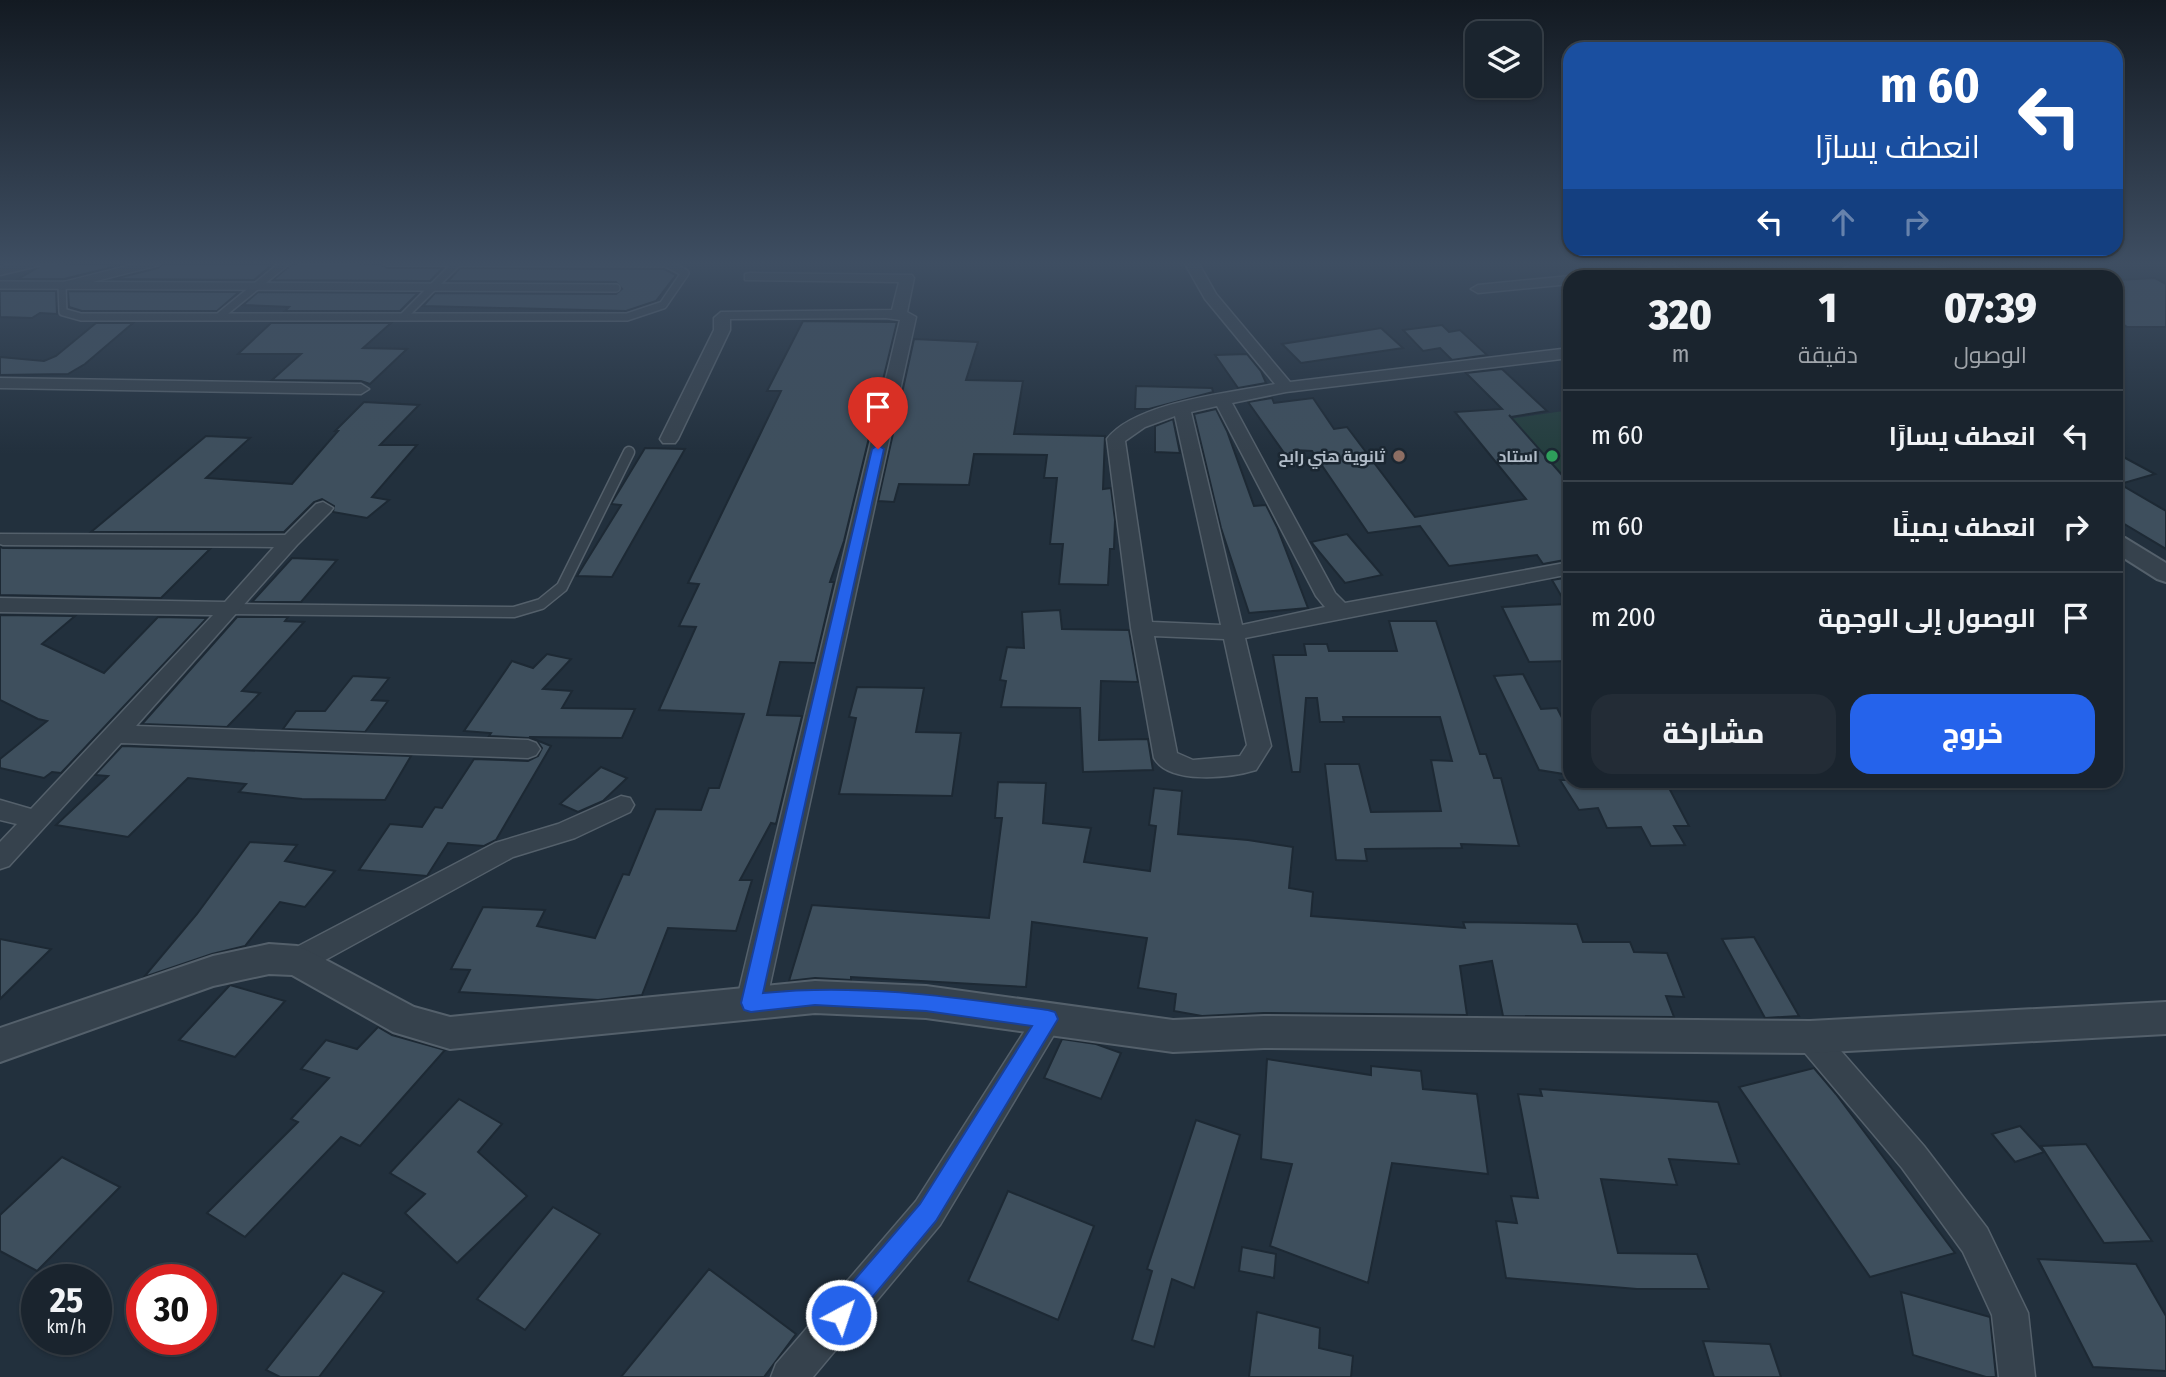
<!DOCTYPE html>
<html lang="ar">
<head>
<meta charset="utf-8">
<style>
	body { margin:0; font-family:"Fira Sans Condensed",Cairo,sans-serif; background:#232c36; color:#f1f3f6; direction:rtl; height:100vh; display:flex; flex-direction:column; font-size:26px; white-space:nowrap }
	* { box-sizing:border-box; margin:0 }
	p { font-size:23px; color:#9fa4aa }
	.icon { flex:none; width:38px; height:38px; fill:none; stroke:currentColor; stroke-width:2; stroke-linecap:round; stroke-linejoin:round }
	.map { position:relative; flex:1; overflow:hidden; direction:ltr }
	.panel { position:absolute; left:1563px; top:270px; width:560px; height:518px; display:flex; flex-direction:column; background:#1a242e; border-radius:21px; box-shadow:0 2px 5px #0004,0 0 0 2px #38414a; direction:rtl }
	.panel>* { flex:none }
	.banner { position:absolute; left:1563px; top:42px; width:560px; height:214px; border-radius:21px; box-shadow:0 2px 5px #0004,0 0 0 2px #38414a; direction:rtl; background:#1a4fa0; color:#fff; overflow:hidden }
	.controls { position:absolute; left:1465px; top:21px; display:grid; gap:14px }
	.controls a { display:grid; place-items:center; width:77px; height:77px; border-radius:14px; background:#1a242e; box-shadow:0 2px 5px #0004,0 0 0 2px #38414a; font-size:35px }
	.speed { position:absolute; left:21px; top:1264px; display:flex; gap:14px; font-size:35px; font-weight:700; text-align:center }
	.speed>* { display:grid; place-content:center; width:91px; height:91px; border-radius:50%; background:#1a242e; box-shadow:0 2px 5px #0004,0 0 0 2px #38414a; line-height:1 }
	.speed small { font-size:18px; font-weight:400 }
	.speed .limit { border:10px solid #d22; background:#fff; color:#111 }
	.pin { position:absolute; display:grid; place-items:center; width:60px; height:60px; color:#fff; margin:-72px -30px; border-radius:50% 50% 50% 0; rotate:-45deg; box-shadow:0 0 7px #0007 }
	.pin .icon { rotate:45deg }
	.me { position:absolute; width:77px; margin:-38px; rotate:40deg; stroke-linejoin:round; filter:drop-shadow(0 0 5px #0008) }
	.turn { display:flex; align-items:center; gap:24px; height:147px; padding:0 28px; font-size:32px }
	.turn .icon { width:91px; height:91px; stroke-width:2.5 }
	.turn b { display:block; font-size:49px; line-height:60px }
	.lanes { display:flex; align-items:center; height:66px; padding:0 28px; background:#0003; justify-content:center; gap:35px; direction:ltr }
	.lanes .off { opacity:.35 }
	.eta { display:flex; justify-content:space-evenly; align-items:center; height:119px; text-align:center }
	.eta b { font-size:42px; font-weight:800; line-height:49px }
	.primary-button { display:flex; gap:14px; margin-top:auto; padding:14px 28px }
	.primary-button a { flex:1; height:80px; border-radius:21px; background:#2563eb; color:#fff; font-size:28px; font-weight:800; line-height:80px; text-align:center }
	.primary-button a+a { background:#232c36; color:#f1f3f6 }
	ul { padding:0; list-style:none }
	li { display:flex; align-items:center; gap:21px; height:91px; padding:0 28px; border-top:2px solid #38414a }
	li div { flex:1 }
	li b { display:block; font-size:26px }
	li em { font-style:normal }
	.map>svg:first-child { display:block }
	.green { fill:#243e3e }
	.building { fill:#3e4f5d; stroke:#1d2934; stroke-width:2 }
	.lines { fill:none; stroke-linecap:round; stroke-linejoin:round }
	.service-far1-casing { stroke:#54606b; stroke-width:10 }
	.service-casing { stroke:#54606b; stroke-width:13 }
	.minor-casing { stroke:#54606b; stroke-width:3 }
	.tertiary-casing { stroke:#54606b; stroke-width:4 }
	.service-far1 { stroke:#36424d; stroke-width:7 }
	.service { stroke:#36424d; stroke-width:10 }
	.minor { fill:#36424d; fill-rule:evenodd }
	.tertiary { fill:#36424d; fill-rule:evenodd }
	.route { fill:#2563eb; stroke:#184099; stroke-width:2 }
	.education-dot { fill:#8d6e63; stroke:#1b2732; stroke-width:2.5 }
	.leisure-dot { fill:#2e9e5b; stroke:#1b2732; stroke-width:2.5 }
	.labels { text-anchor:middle; stroke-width:5; stroke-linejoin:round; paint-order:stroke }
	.far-poi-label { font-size:16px; font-weight:bold; fill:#b2bdc9; stroke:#1b2732; text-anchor:end }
</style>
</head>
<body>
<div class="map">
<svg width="2166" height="1377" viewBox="0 0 2166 1377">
	<rect width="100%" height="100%" fill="#22303d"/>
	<polygon class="green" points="1570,410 1570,492 1501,420"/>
	<g class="building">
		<polygon points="307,262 381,264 387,268 443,268 430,281 273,280 292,264"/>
		<polygon points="46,263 121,265 64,279 18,279"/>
		<polygon points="163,264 273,264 254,280 113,279 158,268"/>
		<polygon points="460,268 664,269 676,275 656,301 626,311 423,306 435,293 616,294 622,289 616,282 448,281"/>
		<polygon points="2155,278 2166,284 2166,327 2127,327 2116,319 2116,280"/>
		<polygon points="0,291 56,291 57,314 40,313 32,318 0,317"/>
		<polygon points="68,291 239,292 217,311 82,311 69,307"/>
		<polygon points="258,292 418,293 400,311 285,311 289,307 243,305"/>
		<polygon points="803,321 897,322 844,541 830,582 834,582 815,663 780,662 767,715 802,716 776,824 771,823 740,880 752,880 736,931 668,928 642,995 598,1000 459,992 470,970 451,969 483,907 545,910 537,926 595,938 623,874 629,875 656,809 701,810 709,788 719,788 744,714 659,710 696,627 679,626 699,584 688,583 781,391 767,391"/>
		<polygon points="96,323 133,323 85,364 68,374 0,375 0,357 44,361 56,356"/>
		<polygon points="271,323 391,323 363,348 407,349 370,384 361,381 272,380 301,354 238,354"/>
		<polygon points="1442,325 1449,332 1460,330 1487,355 1452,360 1440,348 1423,351 1403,330"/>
		<polygon points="1381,328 1403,348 1301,363 1282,344"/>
		<polygon points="914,339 978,342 966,380 1023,381 1014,434 1105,436 1103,489 1111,488 1115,520 1114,549 1110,549 1108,585 1059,584 1063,544 1050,544 1057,478 1044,478 1047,455 974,454 969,485 899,484 894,502 878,501"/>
		<polygon points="1247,354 1261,371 1266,383 1238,388 1215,355"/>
		<polygon points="1502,369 1547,411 1511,417 1509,415 1570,484 1570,559 1543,564 1537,555 1449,566 1420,526 1368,533 1312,451 1294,450 1295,453 1287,457 1248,402 1272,398 1274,403 1313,398 1334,429 1347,427 1415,517 1526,499 1455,412 1502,409 1466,373"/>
		<polygon points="1136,386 1212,388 1213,392 1149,409 1135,409"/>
		<polygon points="364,402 419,405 380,445 417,445 372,497 389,500 367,518 333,512 334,506 322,499 314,502 284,532 91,532 206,436 250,438 206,478 292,484 338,431 335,431"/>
		<polygon points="1216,409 1227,431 1254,506 1266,505 1277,527 1308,608 1249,613 1221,528 1194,414"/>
		<polygon points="1173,419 1180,453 1155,452 1155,426"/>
		<polygon points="645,448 685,449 612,577 577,576 621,505 611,504"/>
		<polygon points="2116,453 2155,474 2120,484 2166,511 2166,549 2116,519"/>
		<polygon points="1347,534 1382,575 1345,583 1311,542"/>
		<polygon points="0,547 3,548 210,549 161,598 0,595"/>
		<polygon points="292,558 337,560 301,602 252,602"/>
		<polygon points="1570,577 1570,661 1529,662 1502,607 1566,604 1552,580"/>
		<polygon points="1060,610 1062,629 1129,630 1138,682 1101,681 1099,740 1148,739 1153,770 1083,772 1080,708 1001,707 1006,681 1000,680 1007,647 1024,648 1022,612"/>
		<polygon points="0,615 75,616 42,644 104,673 158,617 207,618 61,773 52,772 44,778 0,768 0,759 47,721 38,719 0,700"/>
		<polygon points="237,617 288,617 285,621 304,622 242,691 260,693 227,727 142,724"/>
		<polygon points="1389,621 1436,621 1480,754 1486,754 1494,778 1501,778 1519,846 1461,844 1462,848 1365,849 1367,861 1336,860 1325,764 1359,764 1371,812 1441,811 1431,760 1452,761 1440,717 1343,717 1344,722 1320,722 1317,698 1306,698 1300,772 1292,772 1273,655 1306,655 1304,644 1327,644 1329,651 1397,651"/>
		<polygon points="547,654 571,659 543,689 572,691 562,708 635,709 622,738 529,737 551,746 496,840 484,846 448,843 427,876 359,870 390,824 422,827 435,807 442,808 474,759 528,761 538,756 542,748 537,741 529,738 489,736 491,733 464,731 512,661 533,668"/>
		<polygon points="1523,674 1541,709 1557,708 1570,733 1570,775 1539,770 1494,676"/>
		<polygon points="353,676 389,678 372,700 388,701 365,732 283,729 296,711 325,711"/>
		<polygon points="857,687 924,688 916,732 961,733 952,796 839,794 856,718 849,717"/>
		<polygon points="122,746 411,756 385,800 302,799 239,792 246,784 188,778 128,837 56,825 108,776 95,775"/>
		<polygon points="601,767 627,778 603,801 578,812 560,804"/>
		<polygon points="1560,780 1628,780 1628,787 1668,786 1689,826 1674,826 1685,845 1651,846 1641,827 1607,828 1598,808 1579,810"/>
		<polygon points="998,782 1046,783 1043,823 1091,828 1084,862 1150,871 1156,826 1149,825 1154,788 1182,791 1178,834 1248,840 1293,847 1289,888 1313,892 1311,916 1465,928 1463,922 1577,924 1583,942 1630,942 1634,952 1667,953 1684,997 1666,996 1674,1017 1503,1016 1492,961 1460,966 1467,1015 1264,1013 1202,1016 1174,1011 1176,994 1138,988 1147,938 1032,922 1026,987 851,977 851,980 815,978 789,981 812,905 989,918 1002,818 995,818"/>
		<polygon points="250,842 297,845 285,861 335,871 305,907 280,902 245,946 212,954 144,977 197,914"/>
		<polygon points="1754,937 1799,1016 1765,1018 1722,939"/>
		<polygon points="0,939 51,949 0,999"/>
		<polygon points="230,985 285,1001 235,1057 179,1040"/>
		<polygon points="378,1027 392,1035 445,1050 360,1146 341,1137 245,1237 207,1213 298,1122 291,1119 329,1078 301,1069 326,1040 357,1049"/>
		<polygon points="1062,1039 1096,1044 1121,1053 1101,1099 1044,1078"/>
		<polygon points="1267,1059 1371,1075 1371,1066 1421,1071 1423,1089 1477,1094 1488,1174 1392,1163 1368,1283 1270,1246 1292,1164 1261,1159"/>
		<polygon points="1814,1068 1836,1094 1955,1253 1870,1277 1739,1087"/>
		<polygon points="1540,1089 1718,1102 1739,1164 1669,1159 1677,1185 1601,1179 1618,1253 1697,1254 1709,1289 1637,1289 1506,1278 1496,1221 1517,1223 1511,1196 1538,1198 1518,1094 1542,1096"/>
		<polygon points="459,1099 502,1124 478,1152 527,1196 457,1263 405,1213 425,1194 390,1173"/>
		<polygon points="1196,1120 1240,1135 1194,1288 1172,1279 1154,1347 1132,1340 1152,1271 1147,1269"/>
		<polygon points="2020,1126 2044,1152 2015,1162 1992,1134"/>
		<polygon points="2086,1144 2152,1241 2104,1243 2041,1146"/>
		<polygon points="62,1157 120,1187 37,1271 0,1251 0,1215"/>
		<polygon points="1008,1191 1094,1226 1058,1320 968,1281"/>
		<polygon points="553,1207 600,1234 525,1330 477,1299"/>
		<polygon points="1242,1247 1276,1254 1274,1278 1239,1271"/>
		<polygon points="2038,1259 2136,1264 2166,1316 2166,1371 2093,1367"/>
		<polygon points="709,1269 796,1334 764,1377 621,1377"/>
		<polygon points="343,1273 384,1292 319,1377 280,1377 266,1370"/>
		<polygon points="1901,1292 1990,1317 1996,1377 1986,1377 1913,1355"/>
		<polygon points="1257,1312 1320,1328 1319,1348 1353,1356 1351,1377 1249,1377"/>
		<polygon points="1703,1341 1770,1344 1781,1377 1714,1377"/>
	</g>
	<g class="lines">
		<defs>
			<g id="service-far1">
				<polyline points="157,262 62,286 63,312 81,317 627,317 663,305 685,273 666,263 387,262"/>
				<polyline points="0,285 616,288"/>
				<polyline points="221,315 286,262"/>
				<polyline points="404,316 458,262"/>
			</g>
			<polyline id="service" points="231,609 514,612 541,604 562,587 629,452"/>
			<g id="minor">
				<polygon points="21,262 44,262 42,265 0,275 0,267"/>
				<path d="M1184,262H1198L1216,294L1290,382L1570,348V358L1286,392L1232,403L1335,593L1345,603L1570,562V574L1245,638L1271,746L1256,770C1230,778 1169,785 1154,758L1131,628L1107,439C1135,402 1231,393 1275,384L1205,299ZM1217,406L1316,596L1325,607L1242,625L1191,412ZM1175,416L1221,625L1152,622L1125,441L1145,427ZM1154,636L1224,639L1247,745L1240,756L1193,760L1177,753Z"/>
				<polygon points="1860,262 1895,262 1966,272 1973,276 1940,276 1871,267 1848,276 1826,276"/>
				<polygon points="1670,266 1675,267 1675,273 1647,276 1602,276 1609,272"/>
				<polygon points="750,273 912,275 914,278 907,312 916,317 766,1003 761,1012 751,1016 741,1012 736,1003 900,320 886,318 730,319 730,330 678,439 675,443 663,443 660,439 714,330 714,318 721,312 892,310 899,282 745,280 745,274"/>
				<polygon points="1570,276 1573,276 1570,276 1570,284 1478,293 1471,289 1478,285"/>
				<polygon points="0,378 361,384 369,389 361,394 0,388"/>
				<polygon points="323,502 333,508 330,512 297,545 136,726 528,740 536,743 540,749 536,755 528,758 121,743 9,866 0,869 0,842 17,824 0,820 0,800 31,809 213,615 0,612 0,598 225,602 274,547 3,545 0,544 0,534 285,535 316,504"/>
				<polygon points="621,796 630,798 634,805 630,812 575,838 513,857 307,970 297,973 287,970 283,961 287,952 495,843 558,824"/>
				<polygon points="1048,1006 1058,1010 1063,1019 1058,1028 940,1225 813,1377 771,1377 776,1364 916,1201 1038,1010"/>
				<polygon points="1810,1024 1821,1028 1924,1146 1987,1228 2028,1313 2035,1377 1999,1377 1992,1315 1963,1252 1902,1168 1799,1046 1795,1037 1799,1028"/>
			</g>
			<g id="tertiary">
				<polygon points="1644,262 1666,262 1691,276 1669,276"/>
				<polygon points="2116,536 2125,538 2166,563 2166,582 2157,579 2116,553"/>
				<polygon points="269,944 297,946 309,951 414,1007 450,1017 815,981 926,986 1173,1020 1264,1016 1810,1021 2166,1002 2166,1034 1810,1053 1264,1048 1173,1052 926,1018 815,1013 450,1049 393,1032 292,975 269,974 213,986 0,1062 0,1028 213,956"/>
			</g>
		</defs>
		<use href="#service-far1" class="service-far1-casing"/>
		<use href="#service" class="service-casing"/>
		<use href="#minor" class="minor-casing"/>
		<use href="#tertiary" class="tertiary-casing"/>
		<use href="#service-far1" class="service-far1"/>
		<use href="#service" class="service"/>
		<use href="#minor" class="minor"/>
		<use href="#tertiary" class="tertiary"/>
	</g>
	<linearGradient id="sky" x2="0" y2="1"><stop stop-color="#131a22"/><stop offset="0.58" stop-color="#3e4e62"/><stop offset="1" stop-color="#3e4e62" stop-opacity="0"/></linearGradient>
	<rect width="2166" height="454" fill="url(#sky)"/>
	<path class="route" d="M878,445L884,449L763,993C859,983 953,997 1048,1010L1055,1012L1058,1019L936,1221L850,1324L841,1328L832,1324L829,1315L832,1306L920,1204L1032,1026L926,1011L815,1005L751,1012L744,1010L741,1003L872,449Z"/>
	<circle class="education-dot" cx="1399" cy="456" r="7"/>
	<circle class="leisure-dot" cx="1552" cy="456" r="7"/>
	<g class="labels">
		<g class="far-poi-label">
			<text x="1385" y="462">ثانوية هني رابح</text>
			<text x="1538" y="462">استاد</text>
		</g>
	</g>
</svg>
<div class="controls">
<a><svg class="icon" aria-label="layers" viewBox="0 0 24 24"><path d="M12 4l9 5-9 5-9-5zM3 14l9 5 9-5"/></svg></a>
</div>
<div class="speed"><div>25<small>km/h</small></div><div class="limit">30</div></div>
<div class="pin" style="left:878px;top:449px;background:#d93025"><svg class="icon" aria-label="arrive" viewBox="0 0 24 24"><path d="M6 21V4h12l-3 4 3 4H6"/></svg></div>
<svg class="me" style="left:841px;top:1315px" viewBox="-20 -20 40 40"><circle r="17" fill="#2563eb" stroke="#fff" stroke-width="3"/><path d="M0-11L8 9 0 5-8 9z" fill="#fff"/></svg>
<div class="banner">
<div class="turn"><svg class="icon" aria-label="left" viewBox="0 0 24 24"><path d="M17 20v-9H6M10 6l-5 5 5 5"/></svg><div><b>60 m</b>انعطف يسارًا</div></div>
<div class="lanes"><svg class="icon" aria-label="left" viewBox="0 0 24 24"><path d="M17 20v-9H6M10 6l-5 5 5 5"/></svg><svg class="icon off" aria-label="ahead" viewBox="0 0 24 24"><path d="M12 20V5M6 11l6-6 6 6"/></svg><svg class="icon off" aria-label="right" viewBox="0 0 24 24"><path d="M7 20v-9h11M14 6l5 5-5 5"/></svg></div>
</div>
<section class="panel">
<div class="eta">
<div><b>07:39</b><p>الوصول</p></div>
<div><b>1</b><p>دقيقة</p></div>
<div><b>320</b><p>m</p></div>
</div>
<ul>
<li><svg class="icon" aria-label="left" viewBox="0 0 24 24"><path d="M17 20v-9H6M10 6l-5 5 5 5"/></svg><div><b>انعطف يسارًا</b></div><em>60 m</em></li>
<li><svg class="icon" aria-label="right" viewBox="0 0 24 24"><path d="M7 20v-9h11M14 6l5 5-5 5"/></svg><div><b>انعطف يمينًا</b></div><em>60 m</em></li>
<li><svg class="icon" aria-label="arrive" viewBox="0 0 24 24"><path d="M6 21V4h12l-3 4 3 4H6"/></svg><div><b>الوصول إلى الوجهة</b></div><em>200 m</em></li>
</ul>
<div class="primary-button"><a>خروج</a><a>مشاركة</a></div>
</section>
</div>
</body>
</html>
